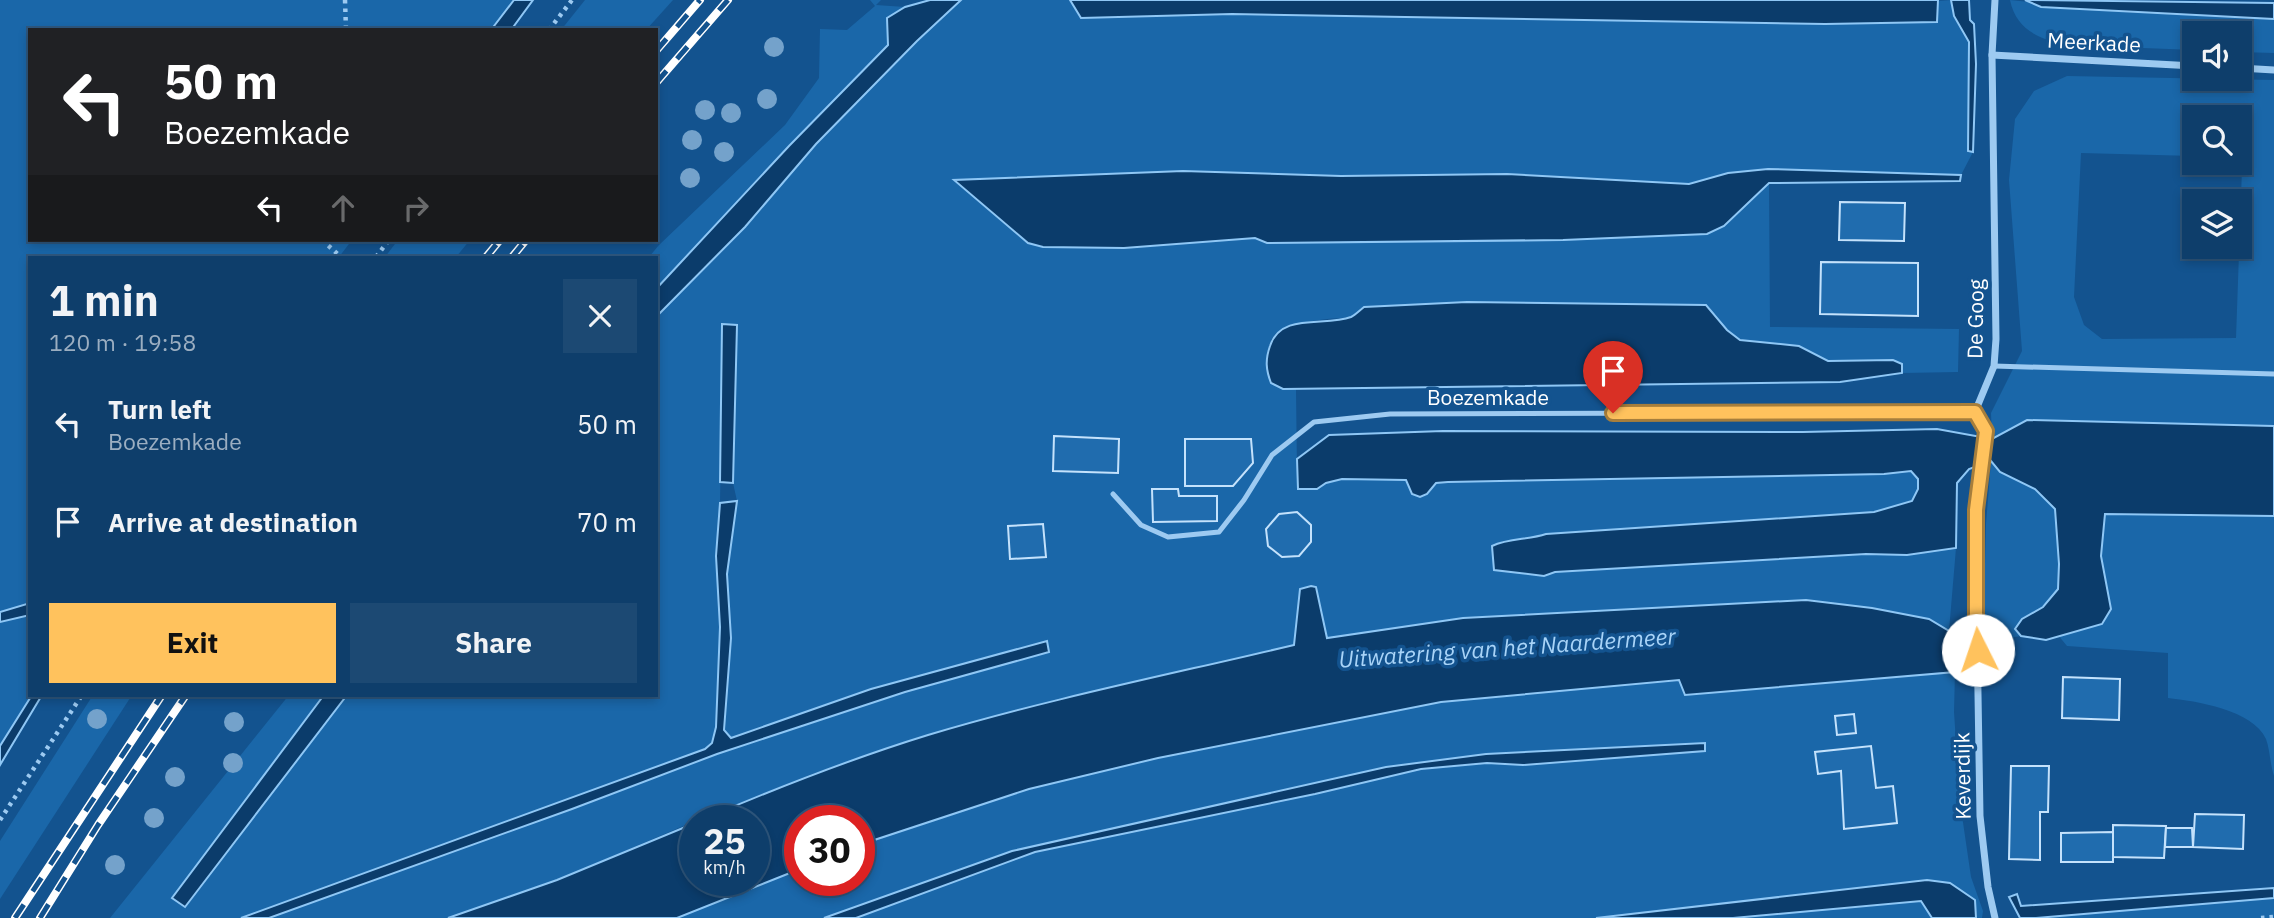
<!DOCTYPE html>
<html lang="en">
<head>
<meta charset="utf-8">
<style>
	body { margin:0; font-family:"IBM Plex Sans",sans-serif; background:#1c4973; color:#f1f3f6; height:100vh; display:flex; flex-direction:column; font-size:26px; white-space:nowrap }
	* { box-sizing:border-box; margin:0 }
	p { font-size:23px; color:#9baec1 }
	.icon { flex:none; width:38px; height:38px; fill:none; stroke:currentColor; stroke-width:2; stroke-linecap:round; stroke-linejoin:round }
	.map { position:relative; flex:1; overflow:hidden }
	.drawer { position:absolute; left:28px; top:256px; width:630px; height:441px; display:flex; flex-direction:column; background:#0e3e6b; border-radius:0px; box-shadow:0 4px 10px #0003,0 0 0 2px #2e577e }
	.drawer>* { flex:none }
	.banner { position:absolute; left:28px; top:28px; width:630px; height:214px; border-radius:0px; box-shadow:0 4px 10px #0003,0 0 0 2px #2e577e; background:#202124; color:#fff; overflow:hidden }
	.fabs { position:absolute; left:2182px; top:21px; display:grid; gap:14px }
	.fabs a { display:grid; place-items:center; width:70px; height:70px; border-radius:0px; background:#0e3e6b; box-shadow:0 4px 10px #0003,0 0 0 2px #2e577e; font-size:35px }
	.speed { position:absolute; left:679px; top:805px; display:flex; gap:14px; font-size:35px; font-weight:700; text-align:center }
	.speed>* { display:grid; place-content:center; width:91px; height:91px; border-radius:50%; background:#0e3e6b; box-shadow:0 4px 10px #0003,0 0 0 2px #2e577e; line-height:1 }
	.speed small { font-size:18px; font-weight:400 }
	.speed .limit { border:10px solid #d22; background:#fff; color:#111 }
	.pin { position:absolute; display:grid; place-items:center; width:60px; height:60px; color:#fff; margin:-72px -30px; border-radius:50% 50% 50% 0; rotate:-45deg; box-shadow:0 0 7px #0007 }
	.pin .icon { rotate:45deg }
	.me { position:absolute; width:77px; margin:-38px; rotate:356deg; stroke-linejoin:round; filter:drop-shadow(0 0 5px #0008) }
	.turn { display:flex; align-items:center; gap:24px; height:147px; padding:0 21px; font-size:32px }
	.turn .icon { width:91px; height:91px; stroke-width:2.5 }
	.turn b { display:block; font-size:49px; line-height:60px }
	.lanes { display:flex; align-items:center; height:66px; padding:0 21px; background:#0003; justify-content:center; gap:35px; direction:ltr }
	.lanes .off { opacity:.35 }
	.round { display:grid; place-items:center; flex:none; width:74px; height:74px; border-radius:0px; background:#1c4973 }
	.head { display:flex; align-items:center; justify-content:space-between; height:119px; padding:0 21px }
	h1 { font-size:42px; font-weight:800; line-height:52px }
	.cta { display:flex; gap:14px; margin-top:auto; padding:14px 21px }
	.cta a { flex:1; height:80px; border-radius:0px; background:#ffc25d; color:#111; font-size:28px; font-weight:800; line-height:80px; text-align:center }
	.cta a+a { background:#1c4973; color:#f1f3f6 }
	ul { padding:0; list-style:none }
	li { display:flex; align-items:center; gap:21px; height:98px; padding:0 21px }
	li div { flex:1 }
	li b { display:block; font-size:26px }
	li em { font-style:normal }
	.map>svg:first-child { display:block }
	.green { fill:#1a67a9; fill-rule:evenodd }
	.water { fill:#0b3c6b; stroke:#8fc7f5; stroke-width:2 }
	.building { fill:#206cae; stroke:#c4e2fc; stroke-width:2 }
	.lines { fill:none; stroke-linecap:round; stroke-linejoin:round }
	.path { stroke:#9dcaf1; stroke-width:4.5; stroke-dasharray:3.5 5; stroke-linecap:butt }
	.service { stroke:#9dcaf1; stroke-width:5 }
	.minor { stroke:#9dcaf1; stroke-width:7 }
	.rail-casing { stroke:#fff; stroke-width:8 }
	.rail { stroke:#13538f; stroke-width:5; stroke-dasharray:16; stroke-linecap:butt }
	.tree { fill:#74a2cb }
	.route-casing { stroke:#a67e3c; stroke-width:18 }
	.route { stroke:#ffc25d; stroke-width:12 }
	.labels { text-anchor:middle; stroke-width:7; stroke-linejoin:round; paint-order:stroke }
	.street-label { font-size:21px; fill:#fff; stroke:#13538f }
	.water-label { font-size:23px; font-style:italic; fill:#a9d4f8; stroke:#13538f }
</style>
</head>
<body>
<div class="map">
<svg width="2274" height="918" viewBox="0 0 2274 918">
	<rect width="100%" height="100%" fill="#13538f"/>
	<g class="green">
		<polygon points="0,0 514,0 491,30 30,30 30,240 352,240 339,257 30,257 30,603 0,612"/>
		<polygon points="585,0 673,0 646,30 561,30"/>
		<polygon points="870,0 881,0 876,5 905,7 887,18 889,45 789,146 656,289 656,257 649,257 659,245 785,125 819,78 820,29 847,30 875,6"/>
		<path d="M961,0H1070L1082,18L1232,14L1825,24L1937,22L1938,1L1951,0L1954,16L1969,42L1968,151L1973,152L1961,175L1768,169L1728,173L1689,184L1507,174L1341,176L1183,171L1043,247L1124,248L1256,238L1268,243L1563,240L1707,234L1724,226L1769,183L1770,327L1959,329L1958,372L1902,373L1901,365L1893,360L1828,361L1799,346L1740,340L1727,330L1706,305L1352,317C1333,319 1284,320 1273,337C1270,341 1269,348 1267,353L1283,389H1296L1297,472L1321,485L1342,479L1406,480L1412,494H1427L1436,483L1448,482L1884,474L1911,471L1918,479V489L1912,501L1874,512L1546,534L1531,539L1502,541L1494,569L1544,576L1555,572L1866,554L1907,555L1956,548L1949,631L1929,619L1872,608L1806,600L1463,618L1326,638L1316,587L1300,589L1294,645L1074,697L928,735L812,774L695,821L557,880L448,918H269L572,809L717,754L905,692L1049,652L1046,641L871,689L731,738L724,731L731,638L727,574L737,501L733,483L737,325L723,324L720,503L716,556L720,627L716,727L712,743L705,749L241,918H110L289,695H324L173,897L185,906L347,695H656V317L745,227L816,144L917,41Z"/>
		<path d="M2010,0L2123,12L2274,19V53L2240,52V33H2194V50C2169,49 2144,48 2118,47C2079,46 2020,49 2010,0Z"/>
		<path d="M2067,76L2274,80V426L2152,425L2001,435L1992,439L1991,413L2022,351L2009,180L2015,119L2034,91ZM2194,117H2240L2238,163L2242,168L2236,338L2102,339L2084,325L2074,297L2081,153L2194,156Z"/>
		<polygon points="398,240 470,240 456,257 385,257"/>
		<polygon points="1991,461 2001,472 2035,489 2055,509 2059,564 2058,589 2043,607 2022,619 2015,629 2021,636 1983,642 1986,524"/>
		<path d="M2104,513L2274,516V776C2270,764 2270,750 2266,739C2253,710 2196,701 2168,698V653L2067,646L2058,635L2102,624L2111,609L2101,556Z"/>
		<polygon points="30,615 30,695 32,695 0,746 0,622"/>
		<polygon points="1955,672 1954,712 1960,802 1971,877 1983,911 1982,918 1976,918 1977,914 1927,880 1596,918 856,918 1035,852 1315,794 1421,769 1487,763 1523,765 1705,751 1705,743 1486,754 1386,767 1012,851 824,918 677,918 800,869 800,880 859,880 859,845 1029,789 1158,758 1441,702 1679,680 1685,695"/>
		<polygon points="93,695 132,695 0,899 0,841"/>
		<polygon points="2274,898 2274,918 2037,918"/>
		<polygon points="1921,901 1932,918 1733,918"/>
	</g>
	<g class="water">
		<polygon points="514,0 533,0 511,30 491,30"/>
		<polygon points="930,0 961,0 917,41 816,144 745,227 656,317 656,289 789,146 888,45 887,18 905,7"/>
		<polygon points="1070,0 1938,0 1937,22 1825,24 1232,14 1081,18"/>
		<polygon points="1951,0 1969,0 1970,20 1974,24 1976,64 1973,152 1968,151 1969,42 1954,16"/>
		<polygon points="2025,0 2274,3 2274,19 2041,7"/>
		<polygon points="1768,169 1961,175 1960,181 1769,183 1724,226 1707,234 1563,240 1267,243 1255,238 1124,248 1043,247 1028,243 954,180 1183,171 1341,176 1507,174 1689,184 1728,173"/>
		<path d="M1467,302L1706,305L1727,330L1740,340L1799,346L1828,361L1893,360L1902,364V373L1840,382L1283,389L1271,383C1266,370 1265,360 1270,346C1281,312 1325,327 1351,317C1355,315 1360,310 1364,307Z"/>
		<polygon points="722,324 737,325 733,483 720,482"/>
		<path d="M2027,420L2274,426V516L2105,514L2101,556L2111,609L2102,624L2046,640L2021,636L2015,629L2022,619L2043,607L2058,589L2059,564L2055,509L2035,489L2000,472L1991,461L1969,469L1957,483L1956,548L1907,555L1866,554L1555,572L1544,576L1494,570L1492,546C1509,538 1528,540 1546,534L1874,512L1912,501L1918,489V479L1911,471L1884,474L1448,482L1436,483L1427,494L1420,497L1412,494L1406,480L1342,479L1326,483L1317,489H1298L1297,459L1329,435L1443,431L1803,432L1937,429L1992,439Z"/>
		<polygon points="737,501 727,574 731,638 724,730 731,738 871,689 1047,641 1049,652 905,692 717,754 572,809 269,918 241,918 705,749 712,743 716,727 720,627 716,556 720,503"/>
		<path d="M1311,586L1316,587L1327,638L1463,618L1806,600L1872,608L1929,619L1949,631L1955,642V672L1685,695L1679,680L1441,702L1158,758L1029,789L859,845V821H800V869L677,918H448L557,880L695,823V880H754V821H699C774,789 850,759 928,735C1048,699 1172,674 1294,645L1300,589Z"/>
		<polygon points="30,603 30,615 0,622 0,612"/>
		<polygon points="32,695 42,695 0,765 0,746"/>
		<polygon points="324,695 347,695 185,907 172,898"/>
		<polygon points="1705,743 1705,751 1523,765 1487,763 1421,769 1315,794 1035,852 856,918 824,918 1012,851 1386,767 1486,754"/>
		<polygon points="1927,880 1950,883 1975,900 1976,918 1932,918 1921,901 1733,918 1596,918"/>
		<polygon points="2274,888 2274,898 2036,918 2020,918 2009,897 2017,894 2021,906"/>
	</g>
	<g class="building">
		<polygon points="1840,202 1905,203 1904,241 1839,240"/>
		<polygon points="1821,262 1918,263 1918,316 1820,314"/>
		<polygon points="1054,436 1119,439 1118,473 1053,471"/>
		<polygon points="1185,439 1251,439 1253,463 1233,486 1185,486"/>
		<polygon points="1152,489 1178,489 1179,496 1217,496 1217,521 1153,522"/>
		<polygon points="1297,512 1311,525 1311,542 1299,556 1282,557 1268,546 1266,529 1279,514"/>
		<polygon points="1043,524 1046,557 1010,559 1008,526"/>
		<polygon points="2063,677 2120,679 2119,720 2062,718"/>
		<polygon points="1854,714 1856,733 1837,735 1835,716"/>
		<polygon points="1871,746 1876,788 1893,786 1897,823 1844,829 1841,771 1818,774 1815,752"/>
		<polygon points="2011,766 2049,766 2048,812 2040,812 2040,860 2009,859"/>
		<polygon points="2195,814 2244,815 2243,849 2193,847"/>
		<polygon points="2113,825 2166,826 2164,858 2113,857"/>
		<polygon points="2166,828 2192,828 2193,847 2165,847"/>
		<polygon points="2113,832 2113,862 2061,862 2061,833"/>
	</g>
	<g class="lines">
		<g class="path">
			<polyline points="345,0 346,30"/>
			<polyline points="549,30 572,0"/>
			<polyline points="322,240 341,257"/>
			<polyline points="376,257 389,240"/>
			<polyline points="0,820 82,695"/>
			<polyline points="2261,918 2274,917"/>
		</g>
		<g class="service">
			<polyline points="1994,366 2274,374"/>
			<polyline points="1113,494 1141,525 1168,537 1219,532 1244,500 1272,455 1314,422 1390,414 1975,412"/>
		</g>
		<g class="minor">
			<polyline points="1995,0 1992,55 1996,339 1994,366 1975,412 1986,431 1983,470 1975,510 1980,816 1988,887 1995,918"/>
			<polyline points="1992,55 2194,66"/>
			<polyline points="2240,68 2274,70"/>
		</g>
		<defs>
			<g id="rail">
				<polyline points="656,51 700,0"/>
				<polyline points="656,83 728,0"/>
				<polyline points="486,257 500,240"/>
				<polyline points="512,257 526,240"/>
				<polyline points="15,918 162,695"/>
				<polyline points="40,918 98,825 186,695"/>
			</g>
		</defs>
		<use href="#rail" class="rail-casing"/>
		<use href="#rail" class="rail"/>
	</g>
	<g class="tree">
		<circle cx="774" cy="47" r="10"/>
		<circle cx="767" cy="99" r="10"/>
		<circle cx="705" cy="110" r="10"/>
		<circle cx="731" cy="113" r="10"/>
		<circle cx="692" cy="140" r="10"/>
		<circle cx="724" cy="152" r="10"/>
		<circle cx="690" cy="178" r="10"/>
		<circle cx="97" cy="719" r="10"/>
		<circle cx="234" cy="722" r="10"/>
		<circle cx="233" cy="763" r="10"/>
		<circle cx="175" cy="777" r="10"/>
		<circle cx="154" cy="818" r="10"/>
		<circle cx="115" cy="865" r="10"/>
	</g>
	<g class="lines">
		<defs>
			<polyline id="route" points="1613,413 1975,412 1986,431 1976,510 1976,631 1978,650"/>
		</defs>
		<use href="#route" class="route-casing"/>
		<use href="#route" class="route"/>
	</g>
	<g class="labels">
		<g class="street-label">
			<text transform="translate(2094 43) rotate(3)" y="7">Meerkade</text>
			<text transform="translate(1976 319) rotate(-89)" y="7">De Goog</text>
			<text x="1488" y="405">Boezemkade</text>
			<text transform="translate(1963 776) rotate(-91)" y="7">Keverdijk</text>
		</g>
		<g class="water-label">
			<text transform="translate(1507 648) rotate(-4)" y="8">Uitwatering van het Naardermeer</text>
		</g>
	</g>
</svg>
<div class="fabs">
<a><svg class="icon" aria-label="sound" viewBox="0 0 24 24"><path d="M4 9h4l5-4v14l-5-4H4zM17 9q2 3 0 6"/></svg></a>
<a><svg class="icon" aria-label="search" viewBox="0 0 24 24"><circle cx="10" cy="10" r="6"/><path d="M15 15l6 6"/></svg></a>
<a><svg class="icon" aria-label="layers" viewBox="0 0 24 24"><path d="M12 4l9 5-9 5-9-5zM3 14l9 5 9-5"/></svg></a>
</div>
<div class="speed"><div>25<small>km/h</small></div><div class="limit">30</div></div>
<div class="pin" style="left:1613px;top:413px;background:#d93025"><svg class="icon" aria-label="arrive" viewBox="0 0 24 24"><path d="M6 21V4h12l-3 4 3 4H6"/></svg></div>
<svg class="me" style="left:1978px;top:650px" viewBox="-20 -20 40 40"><circle r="19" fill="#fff"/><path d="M0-13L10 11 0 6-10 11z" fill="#ffc25d"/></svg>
<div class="banner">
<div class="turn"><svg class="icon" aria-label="left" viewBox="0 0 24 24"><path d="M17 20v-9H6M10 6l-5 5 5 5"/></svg><div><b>50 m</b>Boezemkade</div></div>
<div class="lanes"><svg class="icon" aria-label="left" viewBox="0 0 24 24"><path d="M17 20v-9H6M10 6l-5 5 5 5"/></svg><svg class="icon off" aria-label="ahead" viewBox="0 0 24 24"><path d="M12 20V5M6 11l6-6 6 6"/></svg><svg class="icon off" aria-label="right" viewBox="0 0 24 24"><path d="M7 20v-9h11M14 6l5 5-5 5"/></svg></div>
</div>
<section class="drawer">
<div class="head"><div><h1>1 min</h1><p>120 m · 19:58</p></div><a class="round"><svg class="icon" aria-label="close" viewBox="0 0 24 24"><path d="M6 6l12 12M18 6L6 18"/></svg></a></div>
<ul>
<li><svg class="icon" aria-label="left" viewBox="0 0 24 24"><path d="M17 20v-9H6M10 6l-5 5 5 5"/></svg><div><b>Turn left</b><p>Boezemkade</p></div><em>50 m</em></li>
<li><svg class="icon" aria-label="arrive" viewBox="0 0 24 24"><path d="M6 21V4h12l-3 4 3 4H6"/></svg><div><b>Arrive at destination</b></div><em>70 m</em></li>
</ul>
<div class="cta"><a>Exit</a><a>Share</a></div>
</section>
</div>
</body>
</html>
